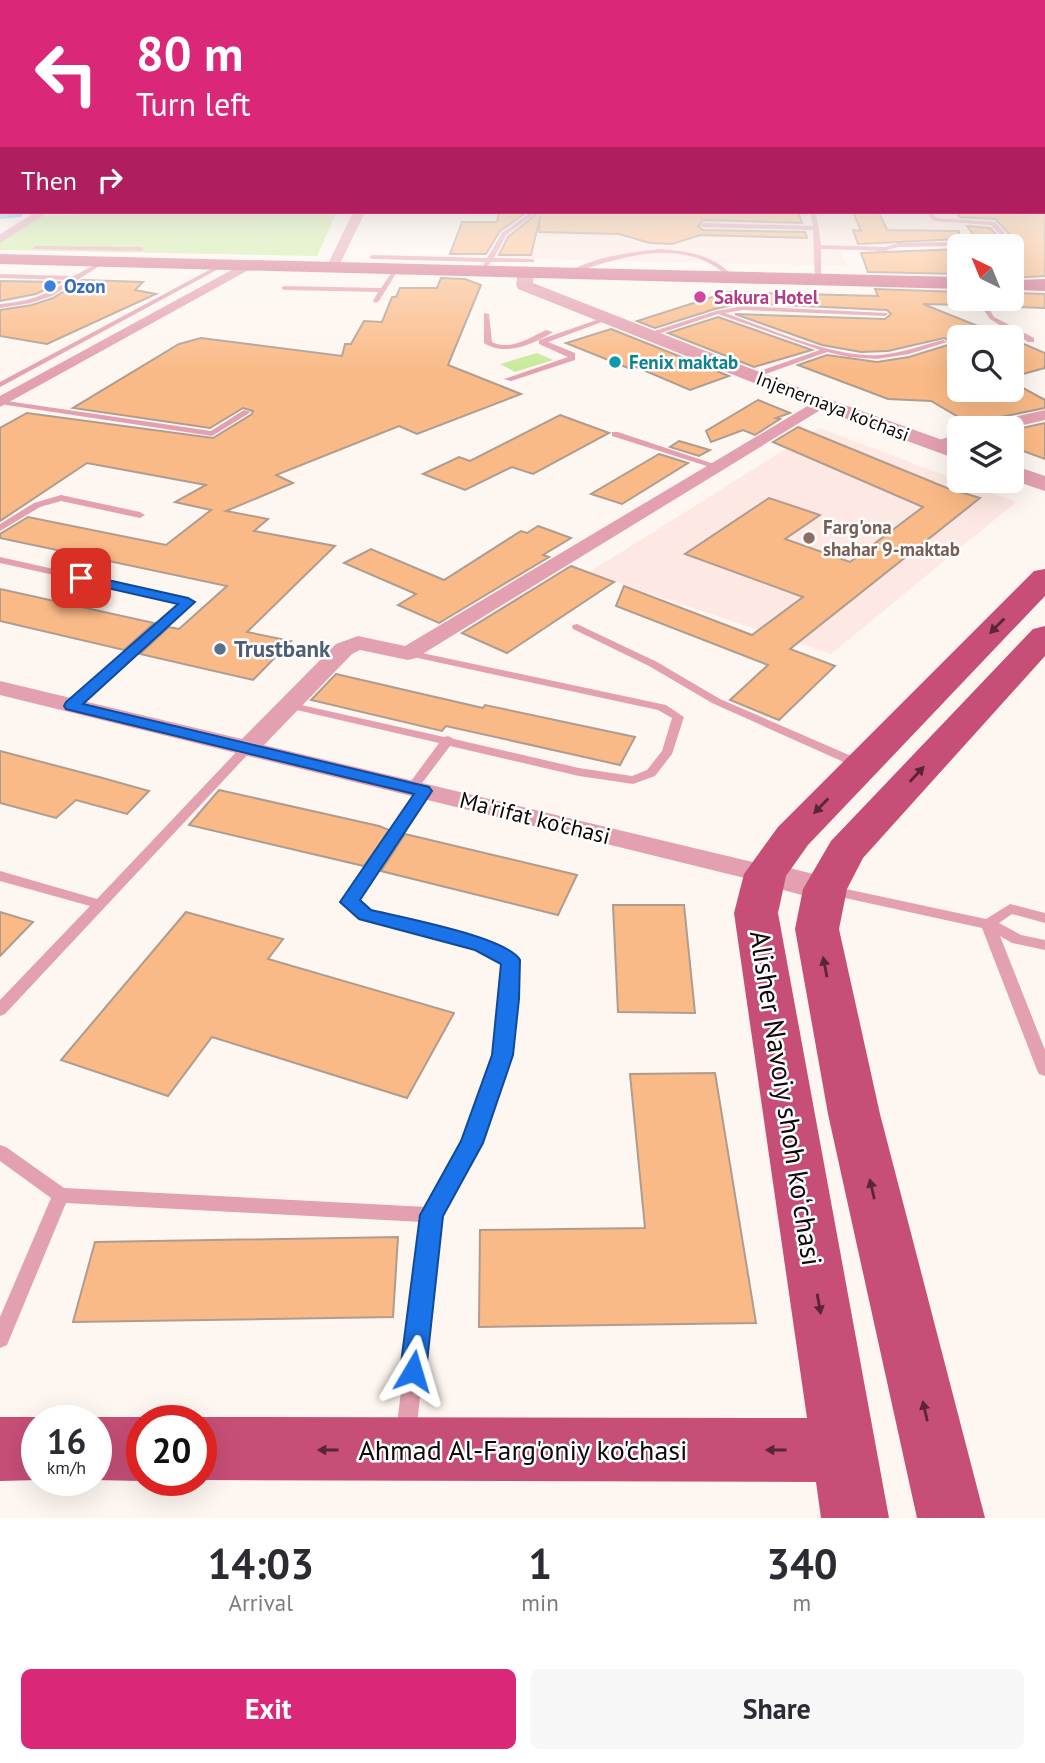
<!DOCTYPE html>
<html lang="en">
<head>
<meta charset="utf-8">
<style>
	body { margin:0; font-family:"PT Sans",sans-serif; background:#f7f7f7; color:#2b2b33; height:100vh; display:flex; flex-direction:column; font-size:26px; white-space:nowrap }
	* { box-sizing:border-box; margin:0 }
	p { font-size:23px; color:#7c7c81 }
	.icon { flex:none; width:38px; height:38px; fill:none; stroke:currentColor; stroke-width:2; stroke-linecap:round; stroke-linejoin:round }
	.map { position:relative; height:1518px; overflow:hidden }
	.side { display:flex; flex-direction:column; background:#fff; flex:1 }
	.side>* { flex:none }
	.guide { position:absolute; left:0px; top:0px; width:1046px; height:214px; box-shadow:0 7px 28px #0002; background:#db2777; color:#fff; overflow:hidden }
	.needle { width:46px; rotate:317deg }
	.tools { position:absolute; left:947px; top:234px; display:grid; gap:14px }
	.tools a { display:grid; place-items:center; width:77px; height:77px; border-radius:10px; background:#fff; box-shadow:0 7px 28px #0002; font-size:35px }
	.speed { position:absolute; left:21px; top:1405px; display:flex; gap:14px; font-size:35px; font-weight:700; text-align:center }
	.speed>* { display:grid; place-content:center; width:91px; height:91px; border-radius:50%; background:#fff; box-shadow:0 7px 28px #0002; line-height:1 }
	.speed small { font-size:18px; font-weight:400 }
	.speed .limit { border:10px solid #d22; background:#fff; color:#111 }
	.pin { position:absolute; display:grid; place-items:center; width:60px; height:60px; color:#fff; margin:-30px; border-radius:14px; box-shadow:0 4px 10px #0006 }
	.me { position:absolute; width:77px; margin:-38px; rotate:7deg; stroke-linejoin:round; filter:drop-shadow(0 0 5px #0008) }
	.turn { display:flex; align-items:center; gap:24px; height:147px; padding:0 21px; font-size:32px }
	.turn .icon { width:91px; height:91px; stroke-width:2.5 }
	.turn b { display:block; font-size:49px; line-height:60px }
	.then { display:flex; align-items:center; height:66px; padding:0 21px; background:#0003; gap:14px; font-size:26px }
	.eta { display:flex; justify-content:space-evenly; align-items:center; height:119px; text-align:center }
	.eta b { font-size:42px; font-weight:700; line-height:49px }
	.action { display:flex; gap:14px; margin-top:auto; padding:14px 21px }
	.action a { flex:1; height:80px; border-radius:10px; background:#db2777; color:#fff; font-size:28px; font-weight:700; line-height:80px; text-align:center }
	.action a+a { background:#f7f7f7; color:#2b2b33 }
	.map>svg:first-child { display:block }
	.education { fill:#fde8e3 }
	.medical { fill:#fde8e2 }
	.green { fill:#c8ea9b }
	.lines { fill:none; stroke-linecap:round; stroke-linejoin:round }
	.river { fill:#63b9f9; fill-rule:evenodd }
	.building { fill:#faba87; stroke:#af9c8f; stroke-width:2 }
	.service { fill:#e3a0b1; fill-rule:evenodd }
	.minor { fill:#e3a0b1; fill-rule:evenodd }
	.tertiary { fill:#e3a0b1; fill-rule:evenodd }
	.secondary { fill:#d4738f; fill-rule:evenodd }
	.primary { fill:#c74f77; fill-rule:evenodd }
	.oneway { fill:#592633 }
	.route { fill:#1a73e8; stroke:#114b97; stroke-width:2 }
	.shop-dot { fill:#3f7fe0; stroke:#fff; stroke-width:2.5 }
	.hotel-dot { fill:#d1479c; stroke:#fff; stroke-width:2.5 }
	.culture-dot { fill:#0f9aa8; stroke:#fff; stroke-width:2.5 }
	.education-dot { fill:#8d6e63; stroke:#fff; stroke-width:2.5 }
	.service-dot { fill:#5c6f8a; stroke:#fff; stroke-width:2.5 }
	.labels { text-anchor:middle; stroke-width:5; stroke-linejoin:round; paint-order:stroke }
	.far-shop-label { font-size:19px; font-weight:bold; fill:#366cbe; stroke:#fff; text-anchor:start }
	.far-hotel-label { font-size:19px; font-weight:bold; fill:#b23c85; stroke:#fff; text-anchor:start }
	.far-culture-label { font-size:19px; font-weight:bold; fill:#0d838f; stroke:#fff; text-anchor:start }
	.far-street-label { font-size:19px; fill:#100a06; stroke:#fff }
	.far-education-label { font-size:19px; font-weight:bold; fill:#785e54; stroke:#fff; text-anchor:start }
	.service-label { font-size:23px; font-weight:bold; fill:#4e5e75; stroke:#fff; text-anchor:start }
	.street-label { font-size:23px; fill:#100a06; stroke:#fff }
	.near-street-label { font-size:28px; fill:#100a06; stroke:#fff }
</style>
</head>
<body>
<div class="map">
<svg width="1045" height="1518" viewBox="0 0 1045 1518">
	<rect width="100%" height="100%" fill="#fef6f0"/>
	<polygon class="education" points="819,428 1016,502 831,654 588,573"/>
	<polygon class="medical" points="497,212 991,212 1019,250 1012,249 1012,247 839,246 847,266 492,258 501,236 489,235"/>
	<g class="green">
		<polygon points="123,212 337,212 317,256 0,250 0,239 38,216"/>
		<polygon points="537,353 553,360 515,372 500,364"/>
	</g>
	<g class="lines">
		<polygon class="river" points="0,205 2,212 24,212 21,217 0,219"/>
	</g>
	<g class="building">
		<polygon points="499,212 527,212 500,231 486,254 450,254 462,222 497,222"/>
		<polygon points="539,212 798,212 802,223 703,220 698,226 703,230 805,232 807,238 700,235 672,244 650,243 619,234 539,232 540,217 531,255 499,255 508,237"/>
		<polygon points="853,212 879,212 887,230 959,231 959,239 858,244 853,230 861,231"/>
		<polygon points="956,212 1045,212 1045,276 1012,278 1014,239 995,219 960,217"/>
		<polygon points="967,226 990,228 1000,238 977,239"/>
		<polygon points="959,249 959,274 868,272 861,253"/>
		<polygon points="441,278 465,279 481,285 448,365 521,394 417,434 399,426 276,475 293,483 226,511 268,519 254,531 335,546 247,632 291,641 253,680 140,654 169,627 179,629 227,586 0,538 0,534 28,517 166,545 211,510 175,502 206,485 87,463 0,521 0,428 27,413 213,438 252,414 253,411 243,408 210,428 73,408 179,344 201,338 342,356 345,344 351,344 364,321 382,322 392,297 396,297 400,288 437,288"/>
		<polygon points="82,280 143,282 135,290 156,294 47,344 0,336 0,310 32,305 53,298"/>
		<polygon points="0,281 61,282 36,294 0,301"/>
		<polygon points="875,289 959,292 959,305 923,304 1005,337 959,338 959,390 1012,390 1012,382 1045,400 1045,408 976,422 974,426 931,401 888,399 798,365 827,355 877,362 909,357 948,345 949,341 944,338 888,351 861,352 822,345 735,314 885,319 891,314 887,310 743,303 715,309 655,328 637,321 728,292 878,296"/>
		<polygon points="1012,293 1045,294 1045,308 1012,307"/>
		<polygon points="718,317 812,350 754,367 668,333"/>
		<polygon points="611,329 729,376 690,390 634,366 628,368 566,343"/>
		<polygon points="1012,339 1045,353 1045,368 1012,377"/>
		<polygon points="758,400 790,413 776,418 780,419 755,435 743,430 711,442 706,431"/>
		<polygon points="560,415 609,433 533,474 512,467 465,490 423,474 459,457 470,461"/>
		<polygon points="1045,423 1045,459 1012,447 1012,430"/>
		<polygon points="798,427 947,488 980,498 790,649 835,666 779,720 730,700 768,665 616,606 624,586 752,635 803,597 685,554 769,498 820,515 785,539 850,562 923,507 773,442"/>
		<polygon points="679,441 710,450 699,456 670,447"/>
		<polygon points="659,454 688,463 622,504 591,494"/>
		<polygon points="538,526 571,538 543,555 549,557 439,623 398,605 416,594 344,563 371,549 444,580 521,531 527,533"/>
		<polygon points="571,566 614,582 507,653 462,633"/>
		<polygon points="0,589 154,623 124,650 0,621"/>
		<polygon points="336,674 483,708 485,705 635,737 620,765 446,726 442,731 311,700"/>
		<polygon points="0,751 99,777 149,791 127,814 76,800 56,818 0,803"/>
		<polygon points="219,790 379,826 389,830 364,866 189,825"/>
		<polygon points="405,834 577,875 558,915 381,871"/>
		<polygon points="613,905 684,905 695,1013 618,1012"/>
		<polygon points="0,912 33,922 0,956"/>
		<polygon points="186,912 283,939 268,959 454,1013 407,1098 212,1037 168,1096 61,1060"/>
		<polygon points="715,1073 756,1323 479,1327 480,1230 645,1228 630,1074"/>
		<polygon points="398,1237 393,1317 73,1322 95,1242"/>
	</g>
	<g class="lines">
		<g class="service">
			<rect x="0" y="174" width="2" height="4"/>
			<polygon points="531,212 537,212 506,235 494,258 533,259 535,262 491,262 486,268 483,266 485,262 372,259 369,257 372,255 487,258 502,233"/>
			<polygon points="810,212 816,212 821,245 885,247 898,243 1006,241 991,225 934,221 926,212 932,212 936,218 995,222 1012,241 1008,245 898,247 885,251 821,249 821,279 818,281 815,279 813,230 703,227 700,225 703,223 813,226"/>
			<polygon points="35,246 141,247 144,249 141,251 33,249"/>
			<path d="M660,249C689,251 714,255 734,277L729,278C688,236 622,256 573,273L568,272C594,257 630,252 660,249Z"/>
			<path d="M101,261L106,262L52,296L31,303L0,308V304C26,302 48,295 69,280L0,278V274L74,276Z"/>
			<polygon points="224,262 226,265 0,387 0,382"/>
			<polygon points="397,265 400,267 379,301 376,303 373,301 378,292 284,290 281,288 284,286 381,288"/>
			<polygon points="976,299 983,299 994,317 1034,338 1034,342 1028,342 990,319"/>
			<path d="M743,306L887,313L888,314L885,316L743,310L725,313C771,329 831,358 880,355C902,353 922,345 943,340L947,342L909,354L877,359L849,357L827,352L754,378L750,376L751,374L820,350L718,314L652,336L645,334L716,311Z"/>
			<path d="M484,313L489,314L492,342C510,351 529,338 546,330L553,332C534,344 505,357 484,343Z"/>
			<polygon points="608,316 611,318 610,319 548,342 575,353 575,360 511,381 504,379 568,357 539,344 539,340"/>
			<polygon points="0,400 211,431 244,410 251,412 212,436 0,404"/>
			<polygon points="612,432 618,432 720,466 713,468 612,436"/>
			<polygon points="61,495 140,512 145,515 140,518 61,501 40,507 0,531 0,524 34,503"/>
			<polygon points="0,557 188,599 193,602 76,708 68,708 66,706 68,704 180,603 0,563"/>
			<polygon points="577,624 657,662 720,699 865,762 867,765 865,768 857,768 712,703 649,666 573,629 572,627 573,625"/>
			<polygon points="408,650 666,705 684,717 672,754 655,776 633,784 579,776 450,746 416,791 412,792 406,788 439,743 288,708 282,705 288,702 444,737 448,736 454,739 579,768 632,776 647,770 662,751 672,718 658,710 404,655 403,653 404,651"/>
			<polygon points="246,745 252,749 250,752 5,1014 0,1016 0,1000 90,906 0,881 0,871 97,899 242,746"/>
			<path d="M424,787L430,791L358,901L370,911L486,940L516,956L518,960L516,1022L510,1057L496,1099L480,1138L441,1216L416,1432L413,1439L406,1442L399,1439L396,1432L422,1222L66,1203L7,1345L0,1348V1317L51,1198L0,1161V1145L6,1147L64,1188L427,1207C455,1156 485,1101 497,1043C503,1017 503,989 504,963L477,948L360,918L343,902L420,788Z"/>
			<polygon points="832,886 986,919 1010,904 1045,913 1045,923 1012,914 999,923 1021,935 1045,940 1045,950 1012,943 1000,936 1045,1050 1045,1076 1039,1074 1037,1070 982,928 827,894 825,891 827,888"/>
		</g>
		<g class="minor">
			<rect x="0" y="204" width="2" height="6"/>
			<polygon points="36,212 49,212 0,243 0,234"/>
			<polygon points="353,212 365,212 339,266 333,270 329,269 327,266"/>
			<polygon points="250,260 256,264 254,267 0,407 0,396"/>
			<polygon points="821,398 829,403 827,406 416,658 408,660 360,650 352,654 264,745 765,865 775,868 779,874 775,880 765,883 0,695 0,681 242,739 336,644 358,636 405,646"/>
			<polygon points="1045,410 1045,420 1006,429 975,429 977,425"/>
			<polygon points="959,433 959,444 940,451 932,446 934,442"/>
		</g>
		<g class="tertiary">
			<polygon points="526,266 534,271 533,283 828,399 959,446 959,460 814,407 518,289 516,285 518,271"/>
			<polygon points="1012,465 1045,476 1045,491 1012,480"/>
			<polygon points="765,862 838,880 843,889 838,898 825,901 753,882 747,874 753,866"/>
		</g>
		<g class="secondary">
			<polygon points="0,254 959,277 959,289 0,264"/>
			<polygon points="1045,279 1045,291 1012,290 1012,280"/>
		</g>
		<g class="primary">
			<polygon points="1045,569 1045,596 808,845 786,876 778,913 889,1518 821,1518 816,1482 199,1480 201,1480 201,1421 190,1421 201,1417 807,1418 734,913 744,874 778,827 1034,571"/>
			<polygon points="1045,626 1045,656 863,858 847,889 839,929 880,1114 985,1518 917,1518 828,1114 795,929 803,889 831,841 1033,629"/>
			<polygon points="0,1417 37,1417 48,1421 37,1421 37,1480 39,1480 0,1481"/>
			<polygon points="96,1417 142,1417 153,1421 142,1421 142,1480 144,1480 142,1481 94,1480 96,1480 96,1421 85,1421"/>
		</g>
	</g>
	<defs><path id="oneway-solid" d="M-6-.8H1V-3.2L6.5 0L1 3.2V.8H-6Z" transform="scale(1.75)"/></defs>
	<g class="oneway">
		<use href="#oneway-solid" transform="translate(997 626) rotate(134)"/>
		<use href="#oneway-solid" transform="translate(917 774) rotate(-47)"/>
		<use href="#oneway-solid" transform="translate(821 806) rotate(134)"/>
		<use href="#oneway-solid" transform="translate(825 967) rotate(-101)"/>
		<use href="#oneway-solid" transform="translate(872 1189) rotate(-103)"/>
		<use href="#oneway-solid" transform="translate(819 1304) rotate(80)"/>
		<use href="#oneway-solid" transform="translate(925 1411) rotate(-103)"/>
		<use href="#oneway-solid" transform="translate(328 1450) rotate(-180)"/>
		<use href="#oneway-solid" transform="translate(776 1450) rotate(-180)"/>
	</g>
	<linearGradient id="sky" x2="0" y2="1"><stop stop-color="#73b6ef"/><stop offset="0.43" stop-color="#fffbf8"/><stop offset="1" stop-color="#fffbf8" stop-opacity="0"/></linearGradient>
	<rect width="1045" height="373" fill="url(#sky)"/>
	<path class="route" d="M81,574L188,598L195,602L83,704L429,787L432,791L360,900L371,910C400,917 507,937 520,960L519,999L513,1055L483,1143L443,1216L426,1371L422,1380L413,1384L404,1380L400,1371L420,1215L461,1141L492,1055L501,964L475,950L359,919L340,902L414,794L66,709L64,706L66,702L178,604L76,581V575Z"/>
	<circle class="shop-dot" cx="50" cy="286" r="7"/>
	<circle class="hotel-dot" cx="700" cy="297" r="7"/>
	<circle class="culture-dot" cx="615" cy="362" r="7"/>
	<circle class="education-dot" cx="809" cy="538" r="7"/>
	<circle class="service-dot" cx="220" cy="649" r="7"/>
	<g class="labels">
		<g class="far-shop-label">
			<text x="64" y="293">Ozon</text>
		</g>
		<g class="far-hotel-label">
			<text x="714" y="304">Sakura Hotel</text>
		</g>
		<g class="far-culture-label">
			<text x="629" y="369">Fenix maktab</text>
		</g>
		<g class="far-street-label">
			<text transform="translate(833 406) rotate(21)" y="7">Injenernaya ko'chasi</text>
		</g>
		<g class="far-education-label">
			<text x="823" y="534">Farg'ona<tspan x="823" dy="22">shahar 9-maktab</tspan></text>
		</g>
		<g class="service-label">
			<text x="234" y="657">Trustbank</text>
		</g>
		<g class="street-label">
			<text transform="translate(535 818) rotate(14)" y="8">Ma'rifat ko'chasi</text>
		</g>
		<g class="near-street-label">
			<text transform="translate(786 1098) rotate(81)" y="10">Alisher Navoiy shoh koʻchasi</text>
			<text x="523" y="1460">Ahmad Al-Farg'oniy ko'chasi</text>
		</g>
	</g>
</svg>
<div class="tools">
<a><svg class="needle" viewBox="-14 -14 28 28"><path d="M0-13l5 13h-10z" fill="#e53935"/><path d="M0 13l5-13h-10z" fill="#7c7c81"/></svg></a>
<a><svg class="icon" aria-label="search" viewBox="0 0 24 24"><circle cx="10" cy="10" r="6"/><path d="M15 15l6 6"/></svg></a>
<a><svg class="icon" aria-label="layers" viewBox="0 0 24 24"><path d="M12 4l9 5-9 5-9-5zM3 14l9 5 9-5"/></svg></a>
</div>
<div class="speed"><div>16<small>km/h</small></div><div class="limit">20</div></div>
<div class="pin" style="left:81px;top:578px;background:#d93025"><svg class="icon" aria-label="arrive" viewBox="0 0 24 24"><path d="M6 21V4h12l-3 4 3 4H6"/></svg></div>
<svg class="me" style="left:413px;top:1371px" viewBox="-20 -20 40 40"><path d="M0-17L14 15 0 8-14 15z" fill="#1a73e8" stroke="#fff" stroke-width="4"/></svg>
<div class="guide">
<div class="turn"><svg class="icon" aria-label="left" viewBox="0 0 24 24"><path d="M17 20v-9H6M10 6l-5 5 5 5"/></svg><div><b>80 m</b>Turn left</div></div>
<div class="then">Then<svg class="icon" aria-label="right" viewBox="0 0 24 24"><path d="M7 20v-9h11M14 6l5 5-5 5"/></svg></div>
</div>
</div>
<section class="side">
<div class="eta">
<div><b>14:03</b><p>Arrival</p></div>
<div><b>1</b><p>min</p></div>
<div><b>340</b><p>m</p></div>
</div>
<div class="action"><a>Exit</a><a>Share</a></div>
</section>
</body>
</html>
